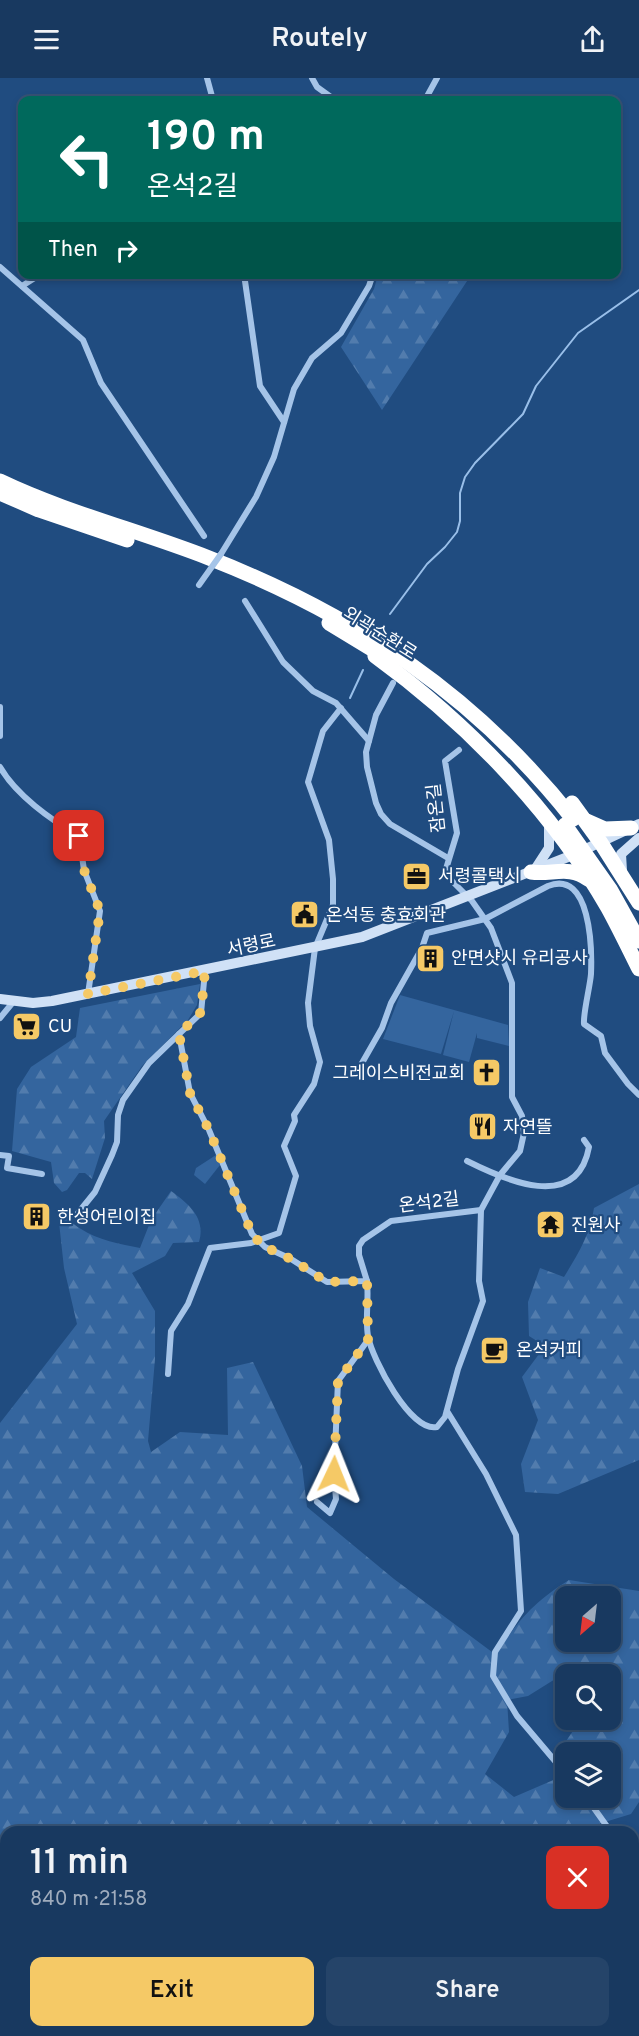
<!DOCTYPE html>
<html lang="en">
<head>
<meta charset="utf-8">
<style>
	body { margin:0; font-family:Overpass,"Noto Sans KR",sans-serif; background:#254469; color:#f1f3f6; height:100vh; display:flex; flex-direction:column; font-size:22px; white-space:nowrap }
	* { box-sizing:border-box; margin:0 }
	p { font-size:20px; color:#9facbd }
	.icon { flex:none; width:33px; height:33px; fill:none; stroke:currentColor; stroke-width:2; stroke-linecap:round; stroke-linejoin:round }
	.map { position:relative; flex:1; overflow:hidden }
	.sheet { position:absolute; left:0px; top:1748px; width:639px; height:212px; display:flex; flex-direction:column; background:#183960; border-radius:18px 18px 0 0; box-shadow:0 3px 9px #0003,0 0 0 2px #365375 }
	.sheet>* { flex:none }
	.hud { position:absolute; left:18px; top:18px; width:603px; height:183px; border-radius:12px; box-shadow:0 3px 9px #0003,0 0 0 2px #365375; background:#00695c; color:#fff; overflow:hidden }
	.needle { width:39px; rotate:208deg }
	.fabs { position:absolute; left:555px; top:1508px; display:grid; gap:12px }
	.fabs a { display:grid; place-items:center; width:66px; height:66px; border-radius:12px; background:#183960; box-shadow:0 3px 9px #0003,0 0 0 2px #365375; font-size:30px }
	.pin { position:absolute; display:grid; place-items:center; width:51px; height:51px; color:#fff; margin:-26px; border-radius:12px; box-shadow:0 3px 9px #0006 }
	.me { position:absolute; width:66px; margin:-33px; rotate:2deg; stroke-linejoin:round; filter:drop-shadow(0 0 4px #0008) }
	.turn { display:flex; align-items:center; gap:21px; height:126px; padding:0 30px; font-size:27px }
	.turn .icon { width:78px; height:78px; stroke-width:2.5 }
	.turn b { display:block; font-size:42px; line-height:51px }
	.then { display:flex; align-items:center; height:57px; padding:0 30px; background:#0003; gap:12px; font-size:22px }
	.round { display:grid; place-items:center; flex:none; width:63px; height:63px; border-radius:12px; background:#254469 }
	.summary { display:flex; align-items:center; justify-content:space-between; height:102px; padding:0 30px }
	h1 { font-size:36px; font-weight:600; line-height:45px }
	.action { display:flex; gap:12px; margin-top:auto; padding:12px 30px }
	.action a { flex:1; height:69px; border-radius:12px; background:#f5c966; color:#111; font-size:24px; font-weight:600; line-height:69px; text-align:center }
	.action a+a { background:#254469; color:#f1f3f6 }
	header { display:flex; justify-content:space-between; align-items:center; height:78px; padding:0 30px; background:#183960; font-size:27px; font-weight:600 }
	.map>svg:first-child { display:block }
	.forest { fill:url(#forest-firs); fill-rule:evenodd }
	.park { fill:#34659e }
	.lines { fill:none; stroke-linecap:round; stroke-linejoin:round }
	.stream { stroke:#99bfe9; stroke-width:2 }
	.street { stroke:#a5c4e8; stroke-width:6 }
	.secondary { stroke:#d0e1f6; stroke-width:10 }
	.highway { stroke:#fff; stroke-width:15 }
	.street-bridge { stroke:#a5c4e8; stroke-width:6 }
	.highway-bridge { stroke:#fff; stroke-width:15 }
	.route { stroke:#f5c966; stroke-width:10; stroke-dasharray:0 18 }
	.labels { text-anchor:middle; stroke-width:4.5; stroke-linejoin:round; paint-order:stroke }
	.street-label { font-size:18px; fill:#fff; stroke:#204c80 }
	.poi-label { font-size:18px; fill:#fff; stroke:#204c80; text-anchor:start }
</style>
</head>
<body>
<header><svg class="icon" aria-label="menu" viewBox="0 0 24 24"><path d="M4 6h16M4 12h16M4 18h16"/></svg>Routely<svg class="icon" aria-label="share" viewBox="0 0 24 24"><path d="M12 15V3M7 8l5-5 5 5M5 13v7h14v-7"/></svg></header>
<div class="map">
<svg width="639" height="1958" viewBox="0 0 639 1958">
	<defs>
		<pattern id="forest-firs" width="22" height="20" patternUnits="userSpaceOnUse" patternTransform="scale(1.5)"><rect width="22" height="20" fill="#34659e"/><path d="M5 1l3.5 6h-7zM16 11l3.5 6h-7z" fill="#527cad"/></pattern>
	</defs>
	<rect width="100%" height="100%" fill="#204c80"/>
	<g class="forest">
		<polygon points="378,197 471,197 382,332 341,269 374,211"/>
		<polygon points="200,906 197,927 188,942 142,988 104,1043 105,1060 92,1101 85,1095 79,1095 67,1112 62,1114 54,1105 51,1084 12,1073 17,1011 31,989 76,959 80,930"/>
		<path d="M639,1106V1382L558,1416L525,1414L521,1386L538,1342L522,1299L545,1268L529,1258L528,1224L540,1190L564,1199C578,1176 590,1157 594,1130Z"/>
		<path d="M171,1113C189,1126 206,1140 199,1164L173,1165L165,1178L132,1195L155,1233V1281L148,1363L151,1374L180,1354L228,1357L227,1290L253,1284L302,1388L307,1429L394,1501L496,1577C517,1543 535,1523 569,1502L639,1513V1724L631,1736L572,1754H6V1784L0,1790V1345L77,1246L64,1190L58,1135C68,1139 72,1146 81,1151C97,1162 121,1166 140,1170L151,1142ZM566,1518H610V1563H566ZM576,1588L582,1596H610V1641H581L558,1675L565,1681L566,1674H610V1719H566L565,1697L514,1719L485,1696L509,1654L507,1622L528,1618Z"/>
		<polygon points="6,1839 6,1953 539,1953 536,1958 0,1958 0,1840"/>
	</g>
	<g class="park">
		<polygon points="400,917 508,947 509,968 477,960 477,955 469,984 443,977 454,933 441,976 383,961"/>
		<polygon points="216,1077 220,1087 205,1106 194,1097 196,1090"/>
	</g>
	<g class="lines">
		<g class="stream">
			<polyline points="390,536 427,486 445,469 457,454 460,443 460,415 465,399 475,385 523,336 536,308 578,255 639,212"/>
			<polyline points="350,620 363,592"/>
		</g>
		<g class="street">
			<polyline points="207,0 213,22"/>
			<polyline points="312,0 317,9 335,22"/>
			<polyline points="425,22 437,0"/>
			<polyline points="0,189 83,262 101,305 204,458"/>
			<polyline points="244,196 260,308 284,344"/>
			<polyline points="22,208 41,196"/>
			<polyline points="221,476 256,419 274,379 294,311 312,280 341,255 369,208 373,196"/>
			<polyline points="245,523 283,584 313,613 336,625 369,663"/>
			<polyline points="393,605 376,637 366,674 367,689 376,725 381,736 390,746 448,780"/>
			<polyline points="0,629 0,658"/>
			<path d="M0,689C16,717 51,742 79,758L84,792L100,833L88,916"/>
			<polyline points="205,893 201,935 179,956 190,1015 209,1052 252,1156 265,1169 291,1181 327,1204 367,1203 359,1177 359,1168 363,1162 391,1143 481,1132 500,1097 520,1073 524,1055 522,1038 512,1019 512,905 491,850 472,823 452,803 446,791 457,755 445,683 459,672"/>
			<polyline points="0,940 14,923"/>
			<path d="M358,992L382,950L391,925L422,870L427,855L485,841L548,808C591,791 592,871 591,896C590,909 583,935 584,946L601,958L605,975L628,1006L639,1017"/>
			<polyline points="0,1077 9,1078 7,1090 42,1096"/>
			<path d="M467,1083C505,1102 577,1135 589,1069L584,1062"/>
			<polyline points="78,1135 95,1114 112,1077 117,1064 118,1037 123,1022 149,985 179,956"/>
			<path d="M367,1203C369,1221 365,1242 368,1258C372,1281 411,1355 437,1349L445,1339L458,1291L483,1223L479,1203L481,1132"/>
			<polyline points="168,1296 171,1253 188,1226 210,1170 251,1165 279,1155 296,1098 284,1068 295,1043 294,1037 314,1006 320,984 310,948 308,925 315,870 333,827 333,801 329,762 308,704 323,653 341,630"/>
			<polyline points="447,1333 486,1396 516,1457 521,1533 495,1574 493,1598 517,1638 566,1696"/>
			<polyline points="317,1424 330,1435 336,1421 334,1396 338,1303 368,1262"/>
			<polyline points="586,1719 611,1754"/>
		</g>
		<g class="secondary">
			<polyline points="536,790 549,770 549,745"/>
			<polyline points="622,793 621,776 639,760"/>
			<polyline points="0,921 33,925 52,923 362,859 573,777 639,746"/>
		</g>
		<g class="highway">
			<path d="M0,403C67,435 140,453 209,480C355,537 475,617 573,741"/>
			<polyline points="0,415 39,432 127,462"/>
			<polyline points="329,545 385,579"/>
			<path d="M375,578C466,644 552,732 608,830C619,850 629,871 639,891"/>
			<polyline points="572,725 601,765 639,825"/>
			<polyline points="587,743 605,751 631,750"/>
			<path d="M531,794C551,797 570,787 588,801"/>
		</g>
		<polyline class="street-bridge" points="199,507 221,476"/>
		<polyline class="highway-bridge" points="565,747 610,811 639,863"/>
	</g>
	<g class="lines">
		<polyline class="route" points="79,758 84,792 100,833 88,916 205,893 201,934 179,956 190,1015 209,1052 252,1156 263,1168 291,1181 327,1204 367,1203 368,1262 338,1303 334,1396"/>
	</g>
	<defs>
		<symbol id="office-square" viewBox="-11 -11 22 22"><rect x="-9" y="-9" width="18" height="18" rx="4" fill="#f5c966" stroke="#204c80"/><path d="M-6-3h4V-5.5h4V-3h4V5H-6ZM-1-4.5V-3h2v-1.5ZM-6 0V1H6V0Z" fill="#111"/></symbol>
		<symbol id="civic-square" viewBox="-11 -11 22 22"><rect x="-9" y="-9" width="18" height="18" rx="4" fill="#f5c966" stroke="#204c80"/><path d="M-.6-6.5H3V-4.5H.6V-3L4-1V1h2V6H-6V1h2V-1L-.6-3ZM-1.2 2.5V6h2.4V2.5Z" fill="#111"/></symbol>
		<symbol id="building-square" viewBox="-11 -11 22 22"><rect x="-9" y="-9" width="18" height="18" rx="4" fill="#f5c966" stroke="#204c80"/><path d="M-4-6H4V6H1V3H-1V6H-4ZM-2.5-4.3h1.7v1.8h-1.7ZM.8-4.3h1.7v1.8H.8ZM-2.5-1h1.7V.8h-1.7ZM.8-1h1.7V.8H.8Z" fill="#111"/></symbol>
		<symbol id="supermarket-square" viewBox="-11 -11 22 22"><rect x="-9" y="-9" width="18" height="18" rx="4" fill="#f5c966" stroke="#204c80"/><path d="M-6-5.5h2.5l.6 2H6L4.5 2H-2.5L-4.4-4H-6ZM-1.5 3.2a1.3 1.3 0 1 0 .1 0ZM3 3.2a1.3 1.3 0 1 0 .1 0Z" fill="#111"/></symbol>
		<symbol id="church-square" viewBox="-11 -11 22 22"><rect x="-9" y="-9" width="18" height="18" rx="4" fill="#f5c966" stroke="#204c80"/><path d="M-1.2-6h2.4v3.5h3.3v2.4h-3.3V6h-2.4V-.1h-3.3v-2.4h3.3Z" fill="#111"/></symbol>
		<symbol id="restaurant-square" viewBox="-11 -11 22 22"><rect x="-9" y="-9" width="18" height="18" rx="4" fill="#f5c966" stroke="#204c80"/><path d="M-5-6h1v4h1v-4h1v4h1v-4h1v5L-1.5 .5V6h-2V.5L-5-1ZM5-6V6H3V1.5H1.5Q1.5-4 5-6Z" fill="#111"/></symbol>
		<symbol id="temple-square" viewBox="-11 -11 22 22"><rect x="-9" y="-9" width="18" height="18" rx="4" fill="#f5c966" stroke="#204c80"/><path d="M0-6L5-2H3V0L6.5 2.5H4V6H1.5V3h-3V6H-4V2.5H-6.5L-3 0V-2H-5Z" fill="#111"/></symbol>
		<symbol id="cafe-square" viewBox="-11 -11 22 22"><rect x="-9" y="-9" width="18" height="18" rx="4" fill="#f5c966" stroke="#204c80"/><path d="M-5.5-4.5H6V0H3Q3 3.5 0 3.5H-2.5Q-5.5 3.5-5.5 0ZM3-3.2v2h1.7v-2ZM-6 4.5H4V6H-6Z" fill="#111"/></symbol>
	</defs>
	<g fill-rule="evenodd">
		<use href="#office-square" x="400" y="782" width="33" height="33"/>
		<use href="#civic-square" x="288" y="820" width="33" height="33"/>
		<use href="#building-square" x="414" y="864" width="33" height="33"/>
		<use href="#supermarket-square" x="10" y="932" width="33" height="33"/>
		<use href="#church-square" x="470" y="978" width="33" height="33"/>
		<use href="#restaurant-square" x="466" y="1032" width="33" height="33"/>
		<use href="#building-square" x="20" y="1122" width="33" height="33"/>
		<use href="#temple-square" x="534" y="1130" width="33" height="33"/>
		<use href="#cafe-square" x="478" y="1256" width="33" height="33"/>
	</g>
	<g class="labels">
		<g class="street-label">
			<text transform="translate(380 555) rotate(32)" y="6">외곽순환로</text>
			<text transform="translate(436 730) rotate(-96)" y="6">잠온길</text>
			<text transform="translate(251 867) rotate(-12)" y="6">서령로</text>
			<text transform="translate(429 1124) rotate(-7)" y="6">온석2길</text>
		</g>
		<g class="poi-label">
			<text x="438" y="804">서령콜택시</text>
			<text x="326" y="843">온석동 충효회관</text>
			<text x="451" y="886">안면샷시 유리공사</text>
			<text x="48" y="954">CU</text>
			<text x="465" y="1001" text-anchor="end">그레이스비전교회</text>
			<text x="503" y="1055">자연뜰</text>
			<text x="57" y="1145">한성어린이집</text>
			<text x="571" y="1153">진원사</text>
			<text x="516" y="1278">온석커피</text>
		</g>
	</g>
</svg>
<div class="fabs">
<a><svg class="needle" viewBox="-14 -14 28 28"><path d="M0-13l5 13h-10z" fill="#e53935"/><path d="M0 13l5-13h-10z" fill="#9facbd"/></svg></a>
<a><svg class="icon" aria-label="search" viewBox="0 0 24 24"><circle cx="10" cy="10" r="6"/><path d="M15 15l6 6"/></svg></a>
<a><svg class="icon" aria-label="layers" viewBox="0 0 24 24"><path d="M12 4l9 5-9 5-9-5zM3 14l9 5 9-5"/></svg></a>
</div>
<div class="pin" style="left:79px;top:758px;background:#d93025"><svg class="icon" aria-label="arrive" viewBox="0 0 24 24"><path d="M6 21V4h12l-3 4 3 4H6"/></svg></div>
<svg class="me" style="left:334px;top:1396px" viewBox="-20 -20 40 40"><path d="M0-17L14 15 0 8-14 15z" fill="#f5c966" stroke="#fff" stroke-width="4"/></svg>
<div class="hud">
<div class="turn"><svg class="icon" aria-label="left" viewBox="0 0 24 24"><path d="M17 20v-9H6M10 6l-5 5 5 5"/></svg><div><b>190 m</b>온석2길</div></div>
<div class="then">Then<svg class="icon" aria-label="right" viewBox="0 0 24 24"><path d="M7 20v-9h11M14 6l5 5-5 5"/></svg></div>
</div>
<section class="sheet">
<div class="summary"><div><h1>11 min</h1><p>840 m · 21:58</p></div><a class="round" style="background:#d93025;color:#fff"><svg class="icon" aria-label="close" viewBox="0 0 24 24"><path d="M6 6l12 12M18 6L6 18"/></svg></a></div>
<div class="action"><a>Exit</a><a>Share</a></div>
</section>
</div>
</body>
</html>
